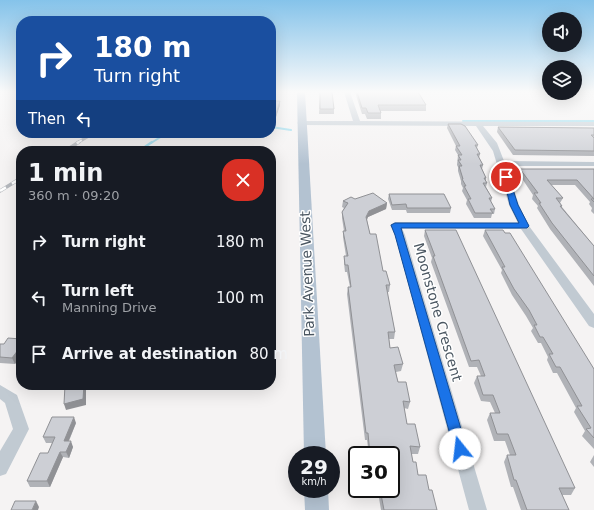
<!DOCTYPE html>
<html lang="en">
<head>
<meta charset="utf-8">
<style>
	body { margin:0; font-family:"DejaVu Sans",sans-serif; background:#242831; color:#f1f3f6; height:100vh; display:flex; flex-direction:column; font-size:15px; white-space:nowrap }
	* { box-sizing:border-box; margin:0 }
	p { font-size:13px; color:#9ea1a6 }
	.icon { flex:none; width:22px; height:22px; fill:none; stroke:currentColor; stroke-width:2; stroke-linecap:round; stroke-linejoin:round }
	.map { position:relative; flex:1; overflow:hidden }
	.drawer { position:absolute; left:16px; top:146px; width:260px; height:244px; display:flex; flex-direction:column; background:#171b24; border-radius:16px; box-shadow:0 4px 16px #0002 }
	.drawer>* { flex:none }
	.guide { position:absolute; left:16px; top:16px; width:260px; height:122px; border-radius:16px; box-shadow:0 4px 16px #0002; background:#1a4fa0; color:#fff; overflow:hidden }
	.controls { position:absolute; left:542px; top:12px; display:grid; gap:8px }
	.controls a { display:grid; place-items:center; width:40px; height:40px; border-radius:50%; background:#171b24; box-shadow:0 4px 16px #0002; font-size:20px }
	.speed { position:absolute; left:288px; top:446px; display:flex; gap:8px; font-size:20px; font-weight:700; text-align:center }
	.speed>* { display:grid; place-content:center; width:52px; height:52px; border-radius:50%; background:#171b24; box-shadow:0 4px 16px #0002; line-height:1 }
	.speed small { font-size:10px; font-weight:400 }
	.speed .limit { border:2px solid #111; border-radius:6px; background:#fff; color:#111 }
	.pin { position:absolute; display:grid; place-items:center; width:34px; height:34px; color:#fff; margin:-17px; border:2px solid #fff; border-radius:50%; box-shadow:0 1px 4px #0007 }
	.me { position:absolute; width:44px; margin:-22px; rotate:344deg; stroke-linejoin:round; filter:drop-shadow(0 0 3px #0008) }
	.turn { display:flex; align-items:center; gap:14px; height:84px; padding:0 12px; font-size:18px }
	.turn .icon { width:52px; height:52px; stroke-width:2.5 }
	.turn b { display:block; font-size:28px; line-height:34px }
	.then { display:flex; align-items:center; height:38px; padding:0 12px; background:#0003; gap:8px; font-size:15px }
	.round { display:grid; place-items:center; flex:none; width:42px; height:42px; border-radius:16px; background:#242831 }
	.overview { display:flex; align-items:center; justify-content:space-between; height:68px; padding:0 12px }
	h1 { font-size:24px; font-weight:800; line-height:30px }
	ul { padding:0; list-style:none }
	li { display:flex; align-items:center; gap:12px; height:56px; padding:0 12px }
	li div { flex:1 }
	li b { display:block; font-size:15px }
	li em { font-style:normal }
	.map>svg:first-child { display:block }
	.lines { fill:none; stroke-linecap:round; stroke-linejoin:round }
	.stream-far1 { stroke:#90daee; stroke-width:2 }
	.stream { stroke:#90daee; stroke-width:2.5 }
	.minor { fill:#c1cad2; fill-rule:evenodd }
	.major { fill:#b3c2d1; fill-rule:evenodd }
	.rail-far1-casing { stroke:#b5b8bd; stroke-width:3 }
	.rail-casing { stroke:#b5b8bd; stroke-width:3.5 }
	.rail-far1 { stroke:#fff; stroke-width:2; stroke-dasharray:5.5; stroke-linecap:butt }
	.rail { stroke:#fff; stroke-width:2.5; stroke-dasharray:7; stroke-linecap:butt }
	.wall { fill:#b0b2b7 }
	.shaded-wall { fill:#909195 }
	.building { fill:#cdcfd5; stroke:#909195 }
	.route { fill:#1a73e8; stroke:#114b97 }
	.labels { text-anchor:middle; stroke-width:3; stroke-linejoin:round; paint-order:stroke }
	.street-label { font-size:14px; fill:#4a5661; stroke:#fff }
</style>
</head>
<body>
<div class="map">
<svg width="594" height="510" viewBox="0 0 594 510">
	<rect width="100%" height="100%" fill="#f5f3f3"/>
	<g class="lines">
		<g class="stream-far1">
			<polyline points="463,121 594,121"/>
			<polyline points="271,127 291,130"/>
			<polyline points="151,143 167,133"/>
		</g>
		<polyline class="stream" points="139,151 152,142"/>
		<g class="minor">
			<polygon points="344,92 350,92 360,121 594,122 594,126 483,126 497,143 504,161 594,162 594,166 506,166 519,205 529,226 594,314 594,328 589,326 521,229 402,228 405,235 487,510 469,510 395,235 390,225 395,222 518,223 509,205 493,151 476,126 301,125 297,123 301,121 353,121"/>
			<polygon points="0,385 17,395 29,429 6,474 0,476 0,451 13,429 5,403 0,399"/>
		</g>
		<g class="major">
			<polygon points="297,92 305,92 326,455 304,455"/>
			<polygon points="304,489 328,489 329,510 305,510"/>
		</g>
		<defs>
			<polyline id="rail-far1" points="77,143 94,133"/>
			<g id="rail">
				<polyline points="65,151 79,142"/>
				<polyline points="0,191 21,178"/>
			</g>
		</defs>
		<use href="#rail-far1" class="rail-far1-casing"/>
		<use href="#rail" class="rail-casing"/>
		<use href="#rail-far1" class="rail-far1"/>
		<use href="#rail" class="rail"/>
	</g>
	<g class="wall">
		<rect x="271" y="92" width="4" height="2"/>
		<polygon points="320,92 334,109 334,114 319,114"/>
		<polygon points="355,92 418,92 426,105 426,111 380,111 381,113 381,119 367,119 365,114 362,114"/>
		<polygon points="271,101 280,105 276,117 271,117"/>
		<polygon points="448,124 478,145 477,148 480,154 479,158 483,165 482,169 486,178 486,181 487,183 486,187 492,198 491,202 495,209 494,214 492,214 491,218 474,218 466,204 467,200 462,191 463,188 461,184 461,181 458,171 458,167 457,165 458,155 455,150 456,146 447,128"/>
		<polygon points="498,127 594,128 594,156 513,155 497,132"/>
		<polygon points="520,169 594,169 594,214 591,211 592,208 589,204 590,202 575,185 551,185 563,198 560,203 562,206 562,207 594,246 594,286 550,229 537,208 538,206 532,199 533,195 519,174"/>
		<polygon points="389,194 451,208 450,213 407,213 406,210 392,210 388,199"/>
		<polygon points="355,199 387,203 386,209 368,217 367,220 370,234 383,271 390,285 389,292 387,292 395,332 394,339 389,339 390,348 403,364 401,371 396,372 398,382 410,402 408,409 404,408 407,424 420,447 418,454 411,454 413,462 418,475 429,490 437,510 381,510 378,492 372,492 372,489 391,489 391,455 369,455 367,440 365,440 347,294 348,287 350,287 347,272 345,272 344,263 344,256 346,256 343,237 343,231 344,231 342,218 342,212 344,208 342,207 343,201"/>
		<polygon points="425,230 575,488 571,495 562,495 569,510 521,510 513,487 511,487 504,462 507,455 510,455 505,441 494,441 487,420 490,413 495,413 490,402 481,401 474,383 477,376 481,376 477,367 469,367 431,262 432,258 424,236"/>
		<polygon points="485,230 594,369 594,449 582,436 585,431 574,412 576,408 557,373 553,373 547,360 548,357 541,343 538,343 531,331 533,328 526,316 512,295 501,273 502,270 483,236"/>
		<polygon points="21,339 21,356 15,364 0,363 0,344 4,344"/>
		<polygon points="76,423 69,441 73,447 69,458 63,457 50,487 30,487 27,481 48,453 52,443 46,443 43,437"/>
		<polygon points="594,455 594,467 590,462"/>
	</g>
	<g class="shaded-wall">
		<polygon points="280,101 280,105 276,117 276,114"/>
		<polygon points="387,203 386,209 368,217 365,223 366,217 369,211"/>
		<polygon points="21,346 21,356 15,364 12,358"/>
		<polygon points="84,385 86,385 86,405 66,410 64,404"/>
		<polygon points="74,417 76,423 66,447 64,441"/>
		<polygon points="71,441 73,447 69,458 66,452"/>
		<polygon points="60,452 63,457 50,487 47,481"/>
		<polygon points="36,501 39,507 38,510 32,510"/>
	</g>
	<g class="building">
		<polygon points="320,92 332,92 334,109 320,109"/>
		<polygon points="357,92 418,92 426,105 378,105 381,113 368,113 366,108 362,108"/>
		<polygon points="271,101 280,101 276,114 271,114"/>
		<polygon points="448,124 461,124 465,126 478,145 475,145 480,154 477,154 483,165 480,165 486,178 484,178 487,183 483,183 492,198 489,198 495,209 490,209 493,213 475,213 468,199 471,199 464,186 466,186 462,179 463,179 459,166 462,166 458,160 461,160 458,155 462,155 456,146 460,146"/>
		<polygon points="498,127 594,128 594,135 591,135 594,138 594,151 515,150"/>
		<polygon points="520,169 594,169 594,202 591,199 594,199 577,180 547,180 563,198 556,198 562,206 560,206 594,246 594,276 552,223 539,203 541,203 534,193 538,193"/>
		<polygon points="373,193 387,203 369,211 366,217 370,234 376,234 383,271 386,271 390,285 386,285 395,332 388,332 390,348 398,347 403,364 394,365 396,374 398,382 406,382 410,402 403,401 407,424 415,424 420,447 410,446 413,462 416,462 418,475 426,475 429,490 432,490 437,510 384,510 380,489 391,489 391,455 370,455 368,433 366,433 348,287 351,287 348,265 345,265 344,256 348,256 343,231 346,231 342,212 348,203 343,201 351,197 355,199"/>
		<polygon points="389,194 444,194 451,208 407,208 406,204 392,205"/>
		<polygon points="425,230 456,230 575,488 559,488 569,510 527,510 516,480 514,480 507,455 516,455 508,434 497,434 490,413 500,413 493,395 483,395 477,376 485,376 479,360 471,361 433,256 435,256"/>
		<polygon points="485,230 503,230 505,233 510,233 594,369 594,438 586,429 591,428 577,406 582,406 560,367 556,367 549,354 553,354 543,337 540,337 534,325 537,325 529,310 514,289 502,267 505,267"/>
		<polygon points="8,338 21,339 21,346 12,358 0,357 0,344 4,344"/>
		<polygon points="65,385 84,385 83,399 64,404"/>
		<polygon points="52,417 74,417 64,441 71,441 66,452 60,452 47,481 27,481 40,453 48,453 55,437 43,437"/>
		<polygon points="15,501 36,501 32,510 11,510"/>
	</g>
	<linearGradient id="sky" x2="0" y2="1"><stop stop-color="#85c3ea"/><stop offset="0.56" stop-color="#fafafa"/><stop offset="1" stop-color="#fafafa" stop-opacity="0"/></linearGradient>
	<rect width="594" height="164" fill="url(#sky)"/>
	<polygon class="route" points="503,175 509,177 518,205 529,226 527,228 401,228 467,449 465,453 460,455 456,453 454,449 395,235 391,225 395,223 519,223 510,205"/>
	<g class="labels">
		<g class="street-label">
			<text transform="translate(307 274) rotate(-92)" y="5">Park Avenue West</text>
			<text transform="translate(438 312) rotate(74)" y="5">Moonstone Crescent</text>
		</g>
	</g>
</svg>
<div class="controls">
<a><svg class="icon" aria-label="sound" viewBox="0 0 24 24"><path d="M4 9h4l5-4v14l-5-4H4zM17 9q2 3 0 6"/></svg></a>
<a><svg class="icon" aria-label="layers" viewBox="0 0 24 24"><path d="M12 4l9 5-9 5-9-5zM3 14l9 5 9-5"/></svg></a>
</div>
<div class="speed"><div>29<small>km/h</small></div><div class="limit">30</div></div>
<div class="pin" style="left:506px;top:177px;background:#d93025"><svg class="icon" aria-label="arrive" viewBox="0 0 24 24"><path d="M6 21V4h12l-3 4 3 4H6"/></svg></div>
<svg class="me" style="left:460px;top:449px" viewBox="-20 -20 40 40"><circle r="19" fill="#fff"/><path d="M0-13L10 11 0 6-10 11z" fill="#1a73e8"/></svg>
<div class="guide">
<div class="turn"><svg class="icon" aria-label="right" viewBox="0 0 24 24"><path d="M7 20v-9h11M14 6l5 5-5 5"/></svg><div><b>180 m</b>Turn right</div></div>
<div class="then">Then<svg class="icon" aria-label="left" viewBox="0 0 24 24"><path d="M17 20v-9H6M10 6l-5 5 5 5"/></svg></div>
</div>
<section class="drawer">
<div class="overview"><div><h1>1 min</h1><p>360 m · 09:20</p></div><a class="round" style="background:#d93025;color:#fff"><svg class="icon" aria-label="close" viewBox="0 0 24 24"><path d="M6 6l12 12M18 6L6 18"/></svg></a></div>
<ul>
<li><svg class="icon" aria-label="right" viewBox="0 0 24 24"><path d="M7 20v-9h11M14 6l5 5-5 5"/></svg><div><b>Turn right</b></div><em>180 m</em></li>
<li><svg class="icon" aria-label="left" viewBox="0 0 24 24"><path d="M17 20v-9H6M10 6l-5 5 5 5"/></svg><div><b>Turn left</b><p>Manning Drive</p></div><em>100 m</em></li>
<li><svg class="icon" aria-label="arrive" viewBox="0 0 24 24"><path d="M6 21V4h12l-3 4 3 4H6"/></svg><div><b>Arrive at destination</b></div><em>80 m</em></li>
</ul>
</section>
</div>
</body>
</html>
